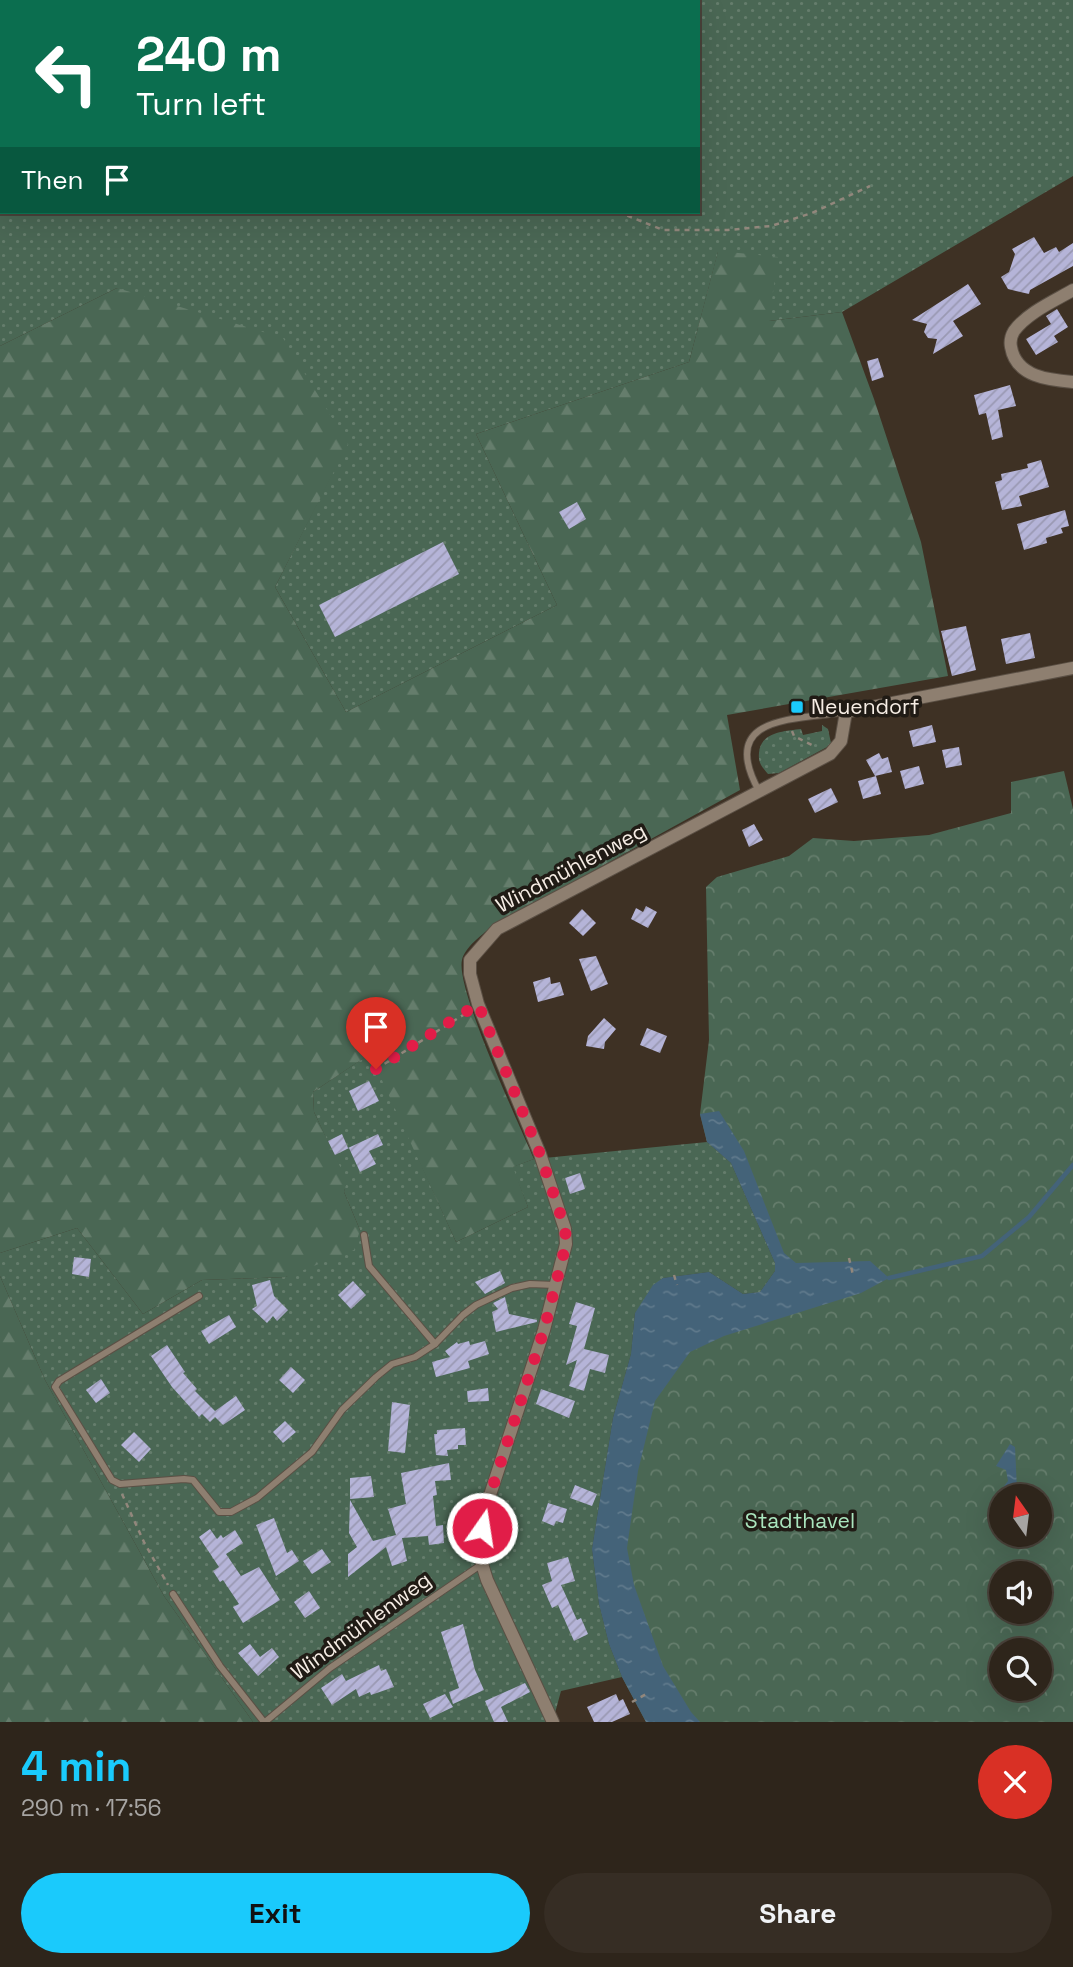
<!DOCTYPE html>
<html lang="en">
<head>
<meta charset="utf-8">
<style>
	body { margin:0; font-family:"Space Grotesk",sans-serif; background:#362d24; color:#f1f3f6; height:100vh; display:flex; flex-direction:column; font-size:26px; white-space:nowrap }
	* { box-sizing:border-box; margin:0 }
	p { font-size:23px; color:#a7a5a3 }
	.icon { flex:none; width:38px; height:38px; fill:none; stroke:currentColor; stroke-width:2; stroke-linecap:round; stroke-linejoin:round }
	.map { position:relative; height:1722px; overflow:hidden }
	.drawer { display:flex; flex-direction:column; background:#2e251b; flex:1 }
	.drawer>* { flex:none }
	.banner { position:absolute; left:0px; top:0px; width:700px; height:214px; box-shadow:0 7px 28px #0002,0 0 0 2px #49423a; background:#0b6e4f; color:#fff; overflow:hidden }
	.needle { width:46px; rotate:346deg }
	.fabs { position:absolute; left:989px; top:1484px; display:grid; gap:14px }
	.fabs a { display:grid; place-items:center; width:63px; height:63px; border-radius:50%; background:#2e251b; box-shadow:0 7px 28px #0002,0 0 0 2px #49423a; font-size:35px }
	.pin { position:absolute; display:grid; place-items:center; width:60px; height:60px; color:#fff; margin:-72px -30px; border-radius:50% 50% 50% 0; rotate:-45deg; box-shadow:0 0 7px #0007 }
	.pin .icon { rotate:45deg }
	.me { position:absolute; width:77px; margin:-38px; rotate:13deg; stroke-linejoin:round; filter:drop-shadow(0 0 5px #0008) }
	.turn { display:flex; align-items:center; gap:24px; height:147px; padding:0 21px; font-size:32px }
	.turn .icon { width:91px; height:91px; stroke-width:2.5 }
	.turn b { display:block; font-size:49px; line-height:60px }
	.then { display:flex; align-items:center; height:66px; padding:0 21px; background:#0003; gap:14px; font-size:26px }
	.round { display:grid; place-items:center; flex:none; width:74px; height:74px; border-radius:37px; background:#362d24 }
	.headline { display:flex; align-items:center; justify-content:space-between; height:119px; padding:0 21px }
	h1 { font-size:42px; font-weight:700; line-height:52px; color:#1acafc }
	.action { display:flex; gap:14px; margin-top:auto; padding:14px 21px }
	.action a { flex:1; height:80px; border-radius:42px; background:#1acafc; color:#111; font-size:28px; font-weight:700; line-height:80px; text-align:center }
	.action a+a { background:#362d24; color:#f1f3f6 }
	.map>svg:first-child { display:block }
	.grass { fill:url(#grass-dots) }
	.forest { fill:url(#forest-firs) }
	.park { fill:url(#park-crowns); fill-rule:evenodd }
	.water { fill:url(#water-ripples) }
	.lines { fill:none; stroke-linecap:round; stroke-linejoin:round }
	.stream { stroke:#446379; stroke-width:4.5 }
	.building { fill:url(#building-hatch) }
	.lane-casing { stroke:#5b5045; stroke-width:8 }
	.street-casing { stroke:#5b5045; stroke-width:14 }
	.path { stroke:#92877c; stroke-width:2.5; stroke-dasharray:5 5; stroke-linecap:butt }
	.lane { stroke:#8e7f70; stroke-width:6 }
	.street { stroke:#8e7f70; stroke-width:12 }
	.route { stroke:#e11d48; stroke-width:12; stroke-dasharray:0 21.6 }
	.poi-dot { fill:#1acafc; stroke:#201b15; stroke-width:2.5 }
	.labels { text-anchor:middle; stroke-width:7; stroke-linejoin:round; paint-order:stroke }
	.poi-label { font-size:21px; fill:#f6ede5; stroke:#201b15; text-anchor:start }
	.street-label { font-size:21px; fill:#f6ede5; stroke:#201b15 }
	.park-label { font-size:21px; fill:#aae5be; stroke:#201b15 }
</style>
</head>
<body>
<div class="map">
<svg width="1073" height="1722" viewBox="0 0 1073 1722">
	<defs>
		<pattern id="grass-dots" width="8" height="8" patternUnits="userSpaceOnUse" patternTransform="scale(1.75)"><rect width="8" height="8" fill="#4a6754"/><path d="M2 2h.1M6 6h.1" fill="none" stroke="#657d6c" stroke-width="1.8" stroke-linecap="round"/></pattern>
		<pattern id="forest-firs" width="22" height="20" patternUnits="userSpaceOnUse" patternTransform="scale(1.75)"><rect width="22" height="20" fill="#4a6754"/><path d="M5 1l3.5 6h-7zM16 11l3.5 6h-7z" fill="#657d6c"/></pattern>
		<pattern id="park-crowns" width="20" height="18" patternUnits="userSpaceOnUse" patternTransform="scale(1.75)"><rect width="20" height="18" fill="#4a6754"/><path d="M2 6a3 3 0 1 1 6 0M12 15a3 3 0 1 1 6 0" fill="none" stroke="#657d6c"/></pattern>
		<pattern id="water-ripples" width="26" height="14" patternUnits="userSpaceOnUse" patternTransform="scale(1.75)"><rect width="26" height="14" fill="#446379"/><path d="M2 4q2-2 4 0t4 0M15 11q2-2 4 0t4 0" fill="none" stroke="#607a8c"/></pattern>
		<pattern id="building-hatch" width="6" height="6" patternUnits="userSpaceOnUse" patternTransform="scale(1.75)"><rect width="6" height="6" fill="#b5b4d8"/><path d="M-1 1l2-2M0 6l6-6M5 7l2-2" fill="none" stroke="#9a99b3"/></pattern>
	</defs>
	<rect width="100%" height="100%" fill="#3e3124"/>
	<g class="grass">
		<polygon points="59,0 1073,0 1073,176 842,312 769,321 718,252 689,362 476,434 557,605 346,712 275,587 347,444 117,288 0,346 0,33 2,32 2,212 698,212 698,2 56,2"/>
		<path d="M822,725L828,729L831,743L827,747L779,773L768,774C762,767 758,763 759,753C760,732 785,731 801,729L803,735L822,731Z"/>
		<polygon points="371,1053 456,1242 528,1207 512,1167 534,1159 707,1142 731,1163 775,1263 775,1271 760,1292 743,1294 709,1272 663,1278 635,1313 631,1354 613,1418 592,1549 599,1604 609,1644 622,1677 561,1691 555,1713 559,1722 253,1722 164,1596 45,1380 0,1276 0,1253 77,1228 143,1314 202,1280 286,1277 360,1230 344,1192 346,1181 314,1112 313,1092"/>
	</g>
	<g class="forest">
		<path d="M718,251L778,257L769,321L842,312L874,399L921,542L948,676L727,715L740,790L491,927C481,936 465,947 462,960C455,988 520,1126 534,1159L513,1167L528,1207L456,1242L370,1054L313,1092L314,1112L347,1181L344,1192L360,1230L354,1250L286,1277L202,1280L143,1314L77,1228L0,1253V346L117,288L283,338L348,444L275,587L346,712L557,605L476,434L689,362Z"/>
		<polygon points="0,1276 45,1380 164,1596 253,1722 0,1722"/>
	</g>
	<path class="park" d="M1064,771L1073,809V1722H646L622,1677L609,1644L599,1604L592,1549L613,1418L631,1354L635,1313L653,1285L663,1278L709,1272L743,1294L760,1292L775,1271V1263L731,1163L707,1142L700,1114L709,1040L706,887L717,877L789,856L813,838L854,841L929,835L1011,813V782ZM1001,1496H1040V1535H1001ZM1001,1573H1040V1612H1001ZM1001,1650H1040V1689H1001Z"/>
	<g class="water">
		<polygon points="719,1111 744,1151 784,1253 796,1263 870,1261 889,1278 861,1293 724,1336 690,1352 655,1401 638,1471 627,1548 634,1585 663,1666 691,1712 700,1722 646,1722 622,1677 609,1644 599,1604 592,1549 613,1418 631,1354 635,1313 653,1285 663,1278 709,1272 743,1294 760,1292 775,1271 775,1263 731,1163 707,1142 700,1114"/>
		<polygon points="1010,1444 1015,1447 1017,1489 1026,1496 1003,1496 1001,1490 1008,1481 1006,1470 996,1466"/>
	</g>
	<g class="lines">
		<polyline class="stream" points="889,1278 982,1256 1029,1217 1073,1165"/>
	</g>
	<g class="building">
		<polygon points="1034,237 1044,253 1056,247 1059,252 1073,243 1073,266 1030,290 1029,294 1008,289 1001,277 1009,272 1015,254 1012,249"/>
		<polygon points="968,284 981,304 953,321 963,336 933,354 937,339 928,338 924,332 927,324 912,320"/>
		<polygon points="1057,309 1068,327 1054,336 1058,342 1036,355 1026,339 1051,324 1046,316"/>
		<polygon points="878,358 884,377 872,381 867,361"/>
		<polygon points="1010,385 1016,406 998,410 1003,437 992,440 986,413 979,415 974,395"/>
		<polygon points="1041,460 1049,487 1019,496 1022,506 1002,510 995,482 1002,480 1001,474 1028,468 1027,464"/>
		<polygon points="577,502 586,519 569,529 559,512"/>
		<polygon points="1065,510 1069,526 1061,528 1063,533 1046,538 1047,543 1024,550 1017,524"/>
		<polygon points="443,542 459,574 335,637 319,605"/>
		<polygon points="966,626 976,670 952,676 941,631"/>
		<polygon points="1030,633 1035,658 1006,664 1001,639"/>
		<polygon points="932,725 936,742 913,747 909,731"/>
		<polygon points="959,747 962,765 946,768 942,750"/>
		<polygon points="879,753 882,759 888,757 892,772 875,776 866,760"/>
		<polygon points="919,766 924,784 905,789 900,771"/>
		<polygon points="876,776 881,794 863,799 858,781"/>
		<polygon points="831,788 838,802 815,813 808,799"/>
		<polygon points="754,824 763,840 749,847 742,830"/>
		<polygon points="646,906 657,912 648,928 631,919 636,908 643,912"/>
		<polygon points="582,909 596,923 583,936 569,923"/>
		<polygon points="596,956 608,984 591,991 579,959"/>
		<polygon points="550,977 551,984 560,982 564,995 538,1002 533,982"/>
		<polygon points="604,1018 616,1029 605,1042 604,1049 586,1046 588,1036"/>
		<polygon points="647,1028 667,1036 660,1053 640,1045"/>
		<polygon points="369,1081 379,1101 358,1111 349,1091"/>
		<polygon points="342,1134 348,1148 378,1134 383,1145 369,1151 376,1164 360,1172 349,1148 335,1155 328,1141"/>
		<polygon points="580,1173 585,1189 570,1194 565,1178"/>
		<polygon points="74,1257 91,1259 89,1277 72,1274"/>
		<polygon points="500,1271 505,1283 485,1294 475,1282"/>
		<polygon points="270,1280 274,1296 288,1310 277,1321 273,1316 267,1323 252,1309 257,1306 252,1285"/>
		<polygon points="353,1281 366,1295 351,1309 338,1295"/>
		<polygon points="505,1297 509,1314 537,1320 537,1322 496,1332 492,1312 498,1309 493,1303"/>
		<polygon points="576,1302 595,1308 584,1349 609,1355 605,1373 590,1369 584,1391 569,1386 577,1360 566,1365 577,1326 569,1324"/>
		<polygon points="229,1315 236,1327 209,1344 201,1331"/>
		<polygon points="469,1341 470,1345 485,1341 489,1354 468,1361 470,1368 436,1377 432,1362 450,1357 445,1351 457,1342 458,1344"/>
		<polygon points="167,1345 185,1372 183,1373 197,1389 195,1391 215,1411 236,1396 245,1410 223,1425 215,1417 210,1422 202,1414 199,1417 172,1387 151,1356"/>
		<polygon points="291,1367 305,1380 293,1393 279,1380"/>
		<polygon points="101,1379 110,1393 96,1403 86,1390"/>
		<polygon points="488,1388 489,1401 468,1402 467,1391"/>
		<polygon points="541,1389 575,1401 569,1418 536,1404"/>
		<polygon points="392,1402 410,1405 405,1453 388,1451"/>
		<polygon points="285,1421 296,1432 283,1443 273,1432"/>
		<polygon points="465,1428 466,1445 458,1445 458,1449 447,1450 448,1456 436,1455 434,1434 437,1434 437,1430"/>
		<polygon points="134,1432 151,1449 139,1462 121,1445"/>
		<polygon points="449,1463 451,1480 435,1481 437,1495 433,1496 436,1526 443,1525 444,1543 429,1545 428,1536 402,1538 407,1561 392,1566 386,1547 348,1577 348,1554 357,1547 349,1533 350,1500 373,1541 396,1535 388,1509 406,1504 401,1473"/>
		<polygon points="371,1476 374,1497 350,1499 350,1478"/>
		<polygon points="575,1485 597,1494 592,1506 570,1498"/>
		<polygon points="548,1503 567,1509 563,1523 556,1521 554,1526 542,1521"/>
		<polygon points="274,1518 287,1553 292,1550 299,1561 276,1576 256,1525"/>
		<polygon points="210,1529 217,1539 221,1535 223,1538 235,1530 243,1543 226,1554 241,1576 259,1567 280,1600 243,1623 233,1607 239,1604 223,1580 220,1582 213,1571 219,1567 199,1537"/>
		<polygon points="322,1549 331,1562 312,1574 303,1561"/>
		<polygon points="568,1557 575,1581 561,1585 577,1620 581,1618 588,1634 574,1641 558,1605 552,1608 542,1585 552,1581 547,1563"/>
		<polygon points="309,1591 320,1608 305,1618 294,1602"/>
		<polygon points="463,1624 475,1670 484,1690 453,1704 449,1692 459,1688 441,1632"/>
		<polygon points="250,1644 260,1657 272,1648 279,1657 258,1676 238,1653"/>
		<polygon points="379,1665 381,1671 386,1669 394,1687 371,1695 370,1692 359,1697 356,1689 332,1705 321,1688 342,1674 346,1681"/>
		<polygon points="525,1683 530,1692 501,1707 508,1722 494,1722 485,1701"/>
		<polygon points="445,1694 453,1707 430,1718 423,1704"/>
		<polygon points="616,1694 619,1701 623,1699 630,1714 612,1722 594,1722 587,1707"/>
	</g>
	<g class="lines">
		<defs>
			<g id="lane">
				<path d="M759,791C717,715 794,720 846,712"/>
				<polyline points="364,1235 369,1266 435,1344"/>
				<polyline points="199,1296 59,1381 55,1387 112,1480 120,1484 184,1479 193,1480 219,1512 231,1512 257,1498 312,1452 342,1410 376,1377 392,1364 415,1357 435,1344 463,1315 476,1305 512,1288 530,1284 555,1285"/>
				<polyline points="173,1594 220,1666 264,1722"/>
				<polyline points="265,1722 330,1668 482,1564"/>
			</g>
			<g id="street">
				<path d="M1073,290C1054,301 1027,313 1014,331C1011,336 1010,342 1011,347C1016,377 1049,380 1073,382"/>
				<polyline points="553,1722 487,1580 482,1564 480,1545 490,1495 544,1330 566,1244 565,1229 540,1154 478,1004 470,974 470,960 497,929 830,754 841,741 846,712 1073,668"/>
			</g>
		</defs>
		<use href="#lane" class="lane-casing"/>
		<use href="#street" class="street-casing"/>
		<g class="path">
			<polyline points="618,212 663,230 728,230 771,226 812,213 870,186"/>
			<polyline points="792,731 794,736 814,746"/>
			<polyline points="376,1069 468,1012"/>
			<polyline points="849,1258 853,1275"/>
			<polyline points="674,1275 677,1285"/>
			<polyline points="122,1494 144,1542 168,1585"/>
			<polyline points="632,1702 648,1693"/>
		</g>
		<use href="#lane" class="lane"/>
		<use href="#street" class="street"/>
	</g>
	<g class="lines">
		<polyline class="route" points="376,1069 478,1004 540,1154 565,1228 566,1244 544,1330 490,1495 482,1528"/>
	</g>
	<rect class="poi-dot" x="790" y="700" width="14" height="14" rx="3.5"/>
	<g class="labels">
		<g class="poi-label">
			<text x="811" y="714">Neuendorf</text>
		</g>
		<g class="street-label">
			<text transform="translate(571 868) rotate(-28)" y="7">Windmühlenweg</text>
			<text transform="translate(361 1626) rotate(-36)" y="7">Windmühlenweg</text>
		</g>
		<g class="park-label">
			<text x="800" y="1528">Stadthavel</text>
		</g>
	</g>
</svg>
<div class="fabs">
<a><svg class="needle" viewBox="-14 -14 28 28"><path d="M0-13l5 13h-10z" fill="#e53935"/><path d="M0 13l5-13h-10z" fill="#a7a5a3"/></svg></a>
<a><svg class="icon" aria-label="sound" viewBox="0 0 24 24"><path d="M4 9h4l5-4v14l-5-4H4zM17 9q2 3 0 6"/></svg></a>
<a><svg class="icon" aria-label="search" viewBox="0 0 24 24"><circle cx="10" cy="10" r="6"/><path d="M15 15l6 6"/></svg></a>
</div>
<div class="pin" style="left:376px;top:1069px;background:#d93025"><svg class="icon" aria-label="arrive" viewBox="0 0 24 24"><path d="M6 21V4h12l-3 4 3 4H6"/></svg></div>
<svg class="me" style="left:482px;top:1528px" viewBox="-20 -20 40 40"><circle r="17" fill="#e11d48" stroke="#fff" stroke-width="3"/><path d="M0-11L8 9 0 5-8 9z" fill="#fff"/></svg>
<div class="banner">
<div class="turn"><svg class="icon" aria-label="left" viewBox="0 0 24 24"><path d="M17 20v-9H6M10 6l-5 5 5 5"/></svg><div><b>240 m</b>Turn left</div></div>
<div class="then">Then<svg class="icon" aria-label="arrive" viewBox="0 0 24 24"><path d="M6 21V4h12l-3 4 3 4H6"/></svg></div>
</div>
</div>
<section class="drawer">
<div class="headline"><div><h1>4 min</h1><p>290 m · 17:56</p></div><a class="round" style="background:#d93025;color:#fff"><svg class="icon" aria-label="close" viewBox="0 0 24 24"><path d="M6 6l12 12M18 6L6 18"/></svg></a></div>
<div class="action"><a>Exit</a><a>Share</a></div>
</section>
</body>
</html>
